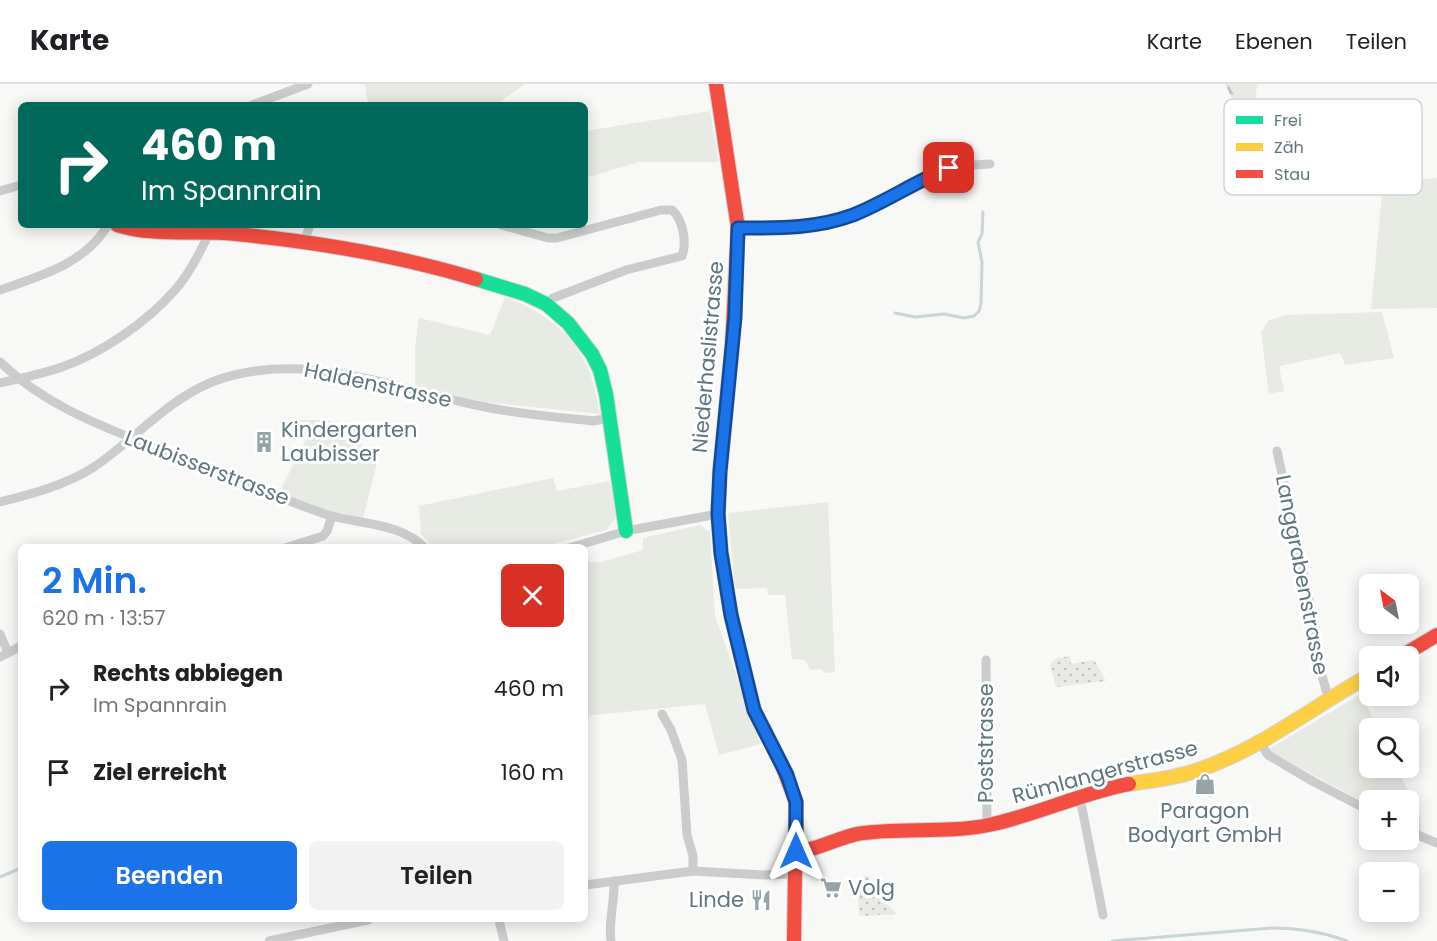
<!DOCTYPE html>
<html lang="de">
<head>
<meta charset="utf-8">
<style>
	body { margin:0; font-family:Poppins,sans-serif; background:#f2f2f2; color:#202124; height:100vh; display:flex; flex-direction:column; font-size:22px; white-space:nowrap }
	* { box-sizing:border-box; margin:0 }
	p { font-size:20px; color:#757577 }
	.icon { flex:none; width:33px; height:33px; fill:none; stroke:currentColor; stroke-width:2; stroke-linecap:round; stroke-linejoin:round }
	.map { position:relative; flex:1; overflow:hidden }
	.side { position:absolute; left:18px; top:460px; width:570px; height:378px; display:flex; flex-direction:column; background:#fff; border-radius:9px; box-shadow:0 3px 15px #0003 }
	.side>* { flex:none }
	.guide { position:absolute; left:18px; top:18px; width:570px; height:126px; border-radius:9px; box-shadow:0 3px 15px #0003; background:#00695c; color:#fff; overflow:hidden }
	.needle { width:39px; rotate:328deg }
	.fabs { position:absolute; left:1359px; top:490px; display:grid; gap:12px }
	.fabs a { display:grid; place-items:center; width:60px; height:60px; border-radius:9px; background:#fff; box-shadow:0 3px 15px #0003; font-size:30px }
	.pin { position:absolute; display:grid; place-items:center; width:51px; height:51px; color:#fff; margin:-26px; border-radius:12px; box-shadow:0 3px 9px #0006 }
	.me { position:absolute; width:66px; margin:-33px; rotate:0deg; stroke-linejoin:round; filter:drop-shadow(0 0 4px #0008) }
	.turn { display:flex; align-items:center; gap:21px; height:126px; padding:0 24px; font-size:27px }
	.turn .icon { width:78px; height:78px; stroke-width:2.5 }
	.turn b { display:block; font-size:42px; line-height:51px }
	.round { display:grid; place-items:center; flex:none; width:63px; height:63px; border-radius:9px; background:#f2f2f2 }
	.summary { display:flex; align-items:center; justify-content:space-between; height:102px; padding:0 24px }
	h1 { font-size:36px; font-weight:600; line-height:45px; color:#1a73e8 }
	.cta { display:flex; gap:12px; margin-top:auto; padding:12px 24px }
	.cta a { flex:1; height:69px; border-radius:9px; background:#1a73e8; color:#fff; font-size:24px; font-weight:600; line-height:69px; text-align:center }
	.cta a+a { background:#f2f2f2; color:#202124 }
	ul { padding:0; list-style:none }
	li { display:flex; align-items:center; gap:18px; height:84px; padding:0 24px }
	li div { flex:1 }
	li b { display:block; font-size:22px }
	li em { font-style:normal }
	header { display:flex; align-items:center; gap:36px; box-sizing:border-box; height:84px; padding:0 30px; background:#fff; border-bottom:2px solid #e0e0e0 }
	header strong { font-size:28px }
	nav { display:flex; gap:33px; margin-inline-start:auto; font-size:21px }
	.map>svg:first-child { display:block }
	.grass { fill:#e8eae4 }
	.forest { fill:url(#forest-firs) }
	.park { fill:url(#park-dots) }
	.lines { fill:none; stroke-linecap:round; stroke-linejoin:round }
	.stream { stroke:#cad6d6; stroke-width:3 }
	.fast-casing { stroke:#d4d5d5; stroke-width:16 }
	.slow-casing { stroke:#d4d5d5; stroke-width:16 }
	.jam-casing { stroke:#d4d5d5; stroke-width:16 }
	.street { stroke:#cbcdcd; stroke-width:9 }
	.fast { stroke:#16e098; stroke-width:14 }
	.slow { stroke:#ffcf43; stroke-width:14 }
	.jam { stroke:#f24e42; stroke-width:14 }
	.route-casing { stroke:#114b97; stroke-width:15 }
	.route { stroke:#1a73e8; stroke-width:10 }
	.labels { text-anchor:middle; stroke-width:6; stroke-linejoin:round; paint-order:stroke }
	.street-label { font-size:21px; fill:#5e767c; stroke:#fff }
	.poi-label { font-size:21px; fill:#5e767c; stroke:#fff; text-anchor:start }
	.key { fill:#fff; stroke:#cfd6d8; stroke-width:1.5 }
	.key-label { font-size:16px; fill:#5e767c }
</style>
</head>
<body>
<header>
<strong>Karte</strong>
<nav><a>Karte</a><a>Ebenen</a><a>Teilen</a></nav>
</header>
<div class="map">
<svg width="1437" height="857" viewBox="0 0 1437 857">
	<defs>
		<pattern id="forest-firs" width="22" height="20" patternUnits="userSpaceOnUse" patternTransform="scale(1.5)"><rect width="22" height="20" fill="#e8eae4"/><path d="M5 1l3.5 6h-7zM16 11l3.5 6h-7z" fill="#bfc2be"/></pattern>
		<pattern id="park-dots" width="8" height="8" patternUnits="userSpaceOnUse" patternTransform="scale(1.5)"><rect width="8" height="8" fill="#e8eae4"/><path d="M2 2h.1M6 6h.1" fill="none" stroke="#bfc2be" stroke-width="1.8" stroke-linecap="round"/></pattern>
	</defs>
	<rect width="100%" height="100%" fill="#f8f8f7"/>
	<g class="grass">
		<polygon points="365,0 525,0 495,21 368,21"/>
		<polygon points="710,27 718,78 639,78 585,94 585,47"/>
		<polygon points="1437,94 1437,224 1371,225 1383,99"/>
		<path d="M505,213C543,228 571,246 588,285C594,298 597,315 600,330L484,318L415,302V265L419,234L490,251Z"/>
		<polygon points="1382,228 1394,274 1345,281 1340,269 1279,282 1284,307 1269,310 1261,248 1269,236 1286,231"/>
		<polygon points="299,336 326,336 364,344 360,368 379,371 363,435 314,423 279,409 307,353"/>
		<polygon points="553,394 557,407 610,397 616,433 607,446 540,463 433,463 421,450 419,422"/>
		<polygon points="828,418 835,588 824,589 822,585 810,586 805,576 792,575 785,511 768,511 767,504 735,505 728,429"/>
		<polygon points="700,441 710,448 715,532 761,660 719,671 705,620 585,632 585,478 601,478 643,466 643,454"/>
		<polygon points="1361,610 1378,645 1370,645 1370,684 1397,684 1420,731 1422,749 1409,742 1408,717 1370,717 1369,721 1267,666"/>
	</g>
	<polygon class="forest" points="1225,0 1256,0 1257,2 1251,46 1247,45"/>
	<g class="park">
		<polygon points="1070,572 1071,580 1094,576 1106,597 1056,603 1050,580 1055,575"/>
		<polygon points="868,792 872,804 882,808 888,822 898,830 859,832 858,794"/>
	</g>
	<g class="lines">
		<g class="stream">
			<polyline points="895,229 915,233 944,230 964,234 974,232 979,227 981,220 982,178 978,158 982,150 983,128"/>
			<polyline points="0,793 21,784"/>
			<path d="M1112,857L1272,844C1298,844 1323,848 1347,857"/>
		</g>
		<defs>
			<g id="fast">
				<polyline points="476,195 525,210 546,220 568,239 592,270 600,286 606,310 626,447"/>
				<polyline points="732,263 720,387 718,430 721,469 731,531 754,626 782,681"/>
			</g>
			<path id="slow" d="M1129,700C1153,696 1178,694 1201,685C1262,664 1314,622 1370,591"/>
			<g id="jam">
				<polyline points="716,0 738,144 732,263"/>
				<path d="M117,141C156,153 196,146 236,150C317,158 397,171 476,195"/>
				<polyline points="1400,573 1437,551"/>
				<polyline points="782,681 796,718 794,857"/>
				<path d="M796,767C808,769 841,753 857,750C901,743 945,750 989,741C1037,731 1081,709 1129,700"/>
			</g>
		</defs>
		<use href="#fast" class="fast-casing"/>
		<use href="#slow" class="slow-casing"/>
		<use href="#jam" class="jam-casing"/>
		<g class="street">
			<polyline points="252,21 308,0"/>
			<polyline points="0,107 21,101"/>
			<path d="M501,141L548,154H557L661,126H672C683,135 687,159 682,172L626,186L553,214L546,220"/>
			<path d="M738,144C762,144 788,146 812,142C863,135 903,102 949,84L958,82L990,80"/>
			<polyline points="304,158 310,141"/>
			<path d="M0,206C40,192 85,180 108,141"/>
			<path d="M0,278C49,325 110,345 171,370C223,391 275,413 328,431C361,441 400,438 425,464"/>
			<path d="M0,299C21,294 42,290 62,283C102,269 147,238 175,206C190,189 201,167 210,147"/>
			<polyline points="1277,367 1315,542 1314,563 1328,613"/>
			<path d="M0,418C32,410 66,401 94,383C134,356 166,317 212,298C300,264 392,304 480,322C517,330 555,333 593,337L610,334"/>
			<polyline points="285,464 323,452 327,447 332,432"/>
			<polyline points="569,464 626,447 718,430"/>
			<polyline points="0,550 8,569"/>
			<polyline points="0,573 21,562"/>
			<polyline points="986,576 987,741"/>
			<polyline points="662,630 671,646 682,676 687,751 693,772 693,787"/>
			<polyline points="1258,656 1268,671 1314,698 1370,727"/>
			<polyline points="1078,713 1082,724 1103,831"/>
			<polyline points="1408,747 1437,759"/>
			<polyline points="585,801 693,787 764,791 795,790"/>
			<polyline points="499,836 504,857"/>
			<polyline points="269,857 368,836"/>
			<path d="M611,857C608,837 615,818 614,797"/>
		</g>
		<use href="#fast" class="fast"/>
		<use href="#slow" class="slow"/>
		<use href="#jam" class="jam"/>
	</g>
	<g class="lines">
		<defs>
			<path id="route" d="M796,767V718L787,691L754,626L731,531L721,469L718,430L720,387L735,233L738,144C777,144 815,145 853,131C886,118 916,97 949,84"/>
		</defs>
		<use href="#route" class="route-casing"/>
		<use href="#route" class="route"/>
	</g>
	<defs>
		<symbol id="building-bare" viewBox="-9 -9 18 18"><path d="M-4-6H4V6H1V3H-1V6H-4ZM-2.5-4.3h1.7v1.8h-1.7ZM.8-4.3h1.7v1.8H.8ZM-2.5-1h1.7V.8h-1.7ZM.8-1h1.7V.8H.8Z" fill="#94a4a7" stroke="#fff" stroke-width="2.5" paint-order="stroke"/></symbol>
		<symbol id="shop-bare" viewBox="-9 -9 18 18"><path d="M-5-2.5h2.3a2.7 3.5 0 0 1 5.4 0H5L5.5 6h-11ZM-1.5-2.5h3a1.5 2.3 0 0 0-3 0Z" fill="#94a4a7" stroke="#fff" stroke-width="2.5" paint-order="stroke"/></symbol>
		<symbol id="supermarket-bare" viewBox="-9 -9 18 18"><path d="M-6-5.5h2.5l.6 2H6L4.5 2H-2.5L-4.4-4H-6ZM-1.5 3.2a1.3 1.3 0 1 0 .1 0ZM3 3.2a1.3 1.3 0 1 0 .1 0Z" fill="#94a4a7" stroke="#fff" stroke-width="2.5" paint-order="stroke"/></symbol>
		<symbol id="restaurant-bare" viewBox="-9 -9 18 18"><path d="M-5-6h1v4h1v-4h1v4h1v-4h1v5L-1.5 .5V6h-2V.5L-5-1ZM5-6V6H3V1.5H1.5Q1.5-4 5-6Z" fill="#94a4a7" stroke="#fff" stroke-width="2.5" paint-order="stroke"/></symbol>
	</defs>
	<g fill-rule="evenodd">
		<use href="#building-bare" x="249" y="343" width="30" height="30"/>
		<use href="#shop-bare" x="1190" y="685" width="30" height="30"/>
		<use href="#supermarket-bare" x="816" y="789" width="30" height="30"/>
		<use href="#restaurant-bare" x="746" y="801" width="30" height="30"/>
	</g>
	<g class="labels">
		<g class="street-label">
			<text transform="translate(708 273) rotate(-85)" y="7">Niederhaslistrasse</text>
			<text transform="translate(378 301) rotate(12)" y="7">Haldenstrasse</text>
			<text transform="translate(207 384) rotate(21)" y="7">Laubisserstrasse</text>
			<text transform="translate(1302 491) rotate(79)" y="7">Langgrabenstrasse</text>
			<text transform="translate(986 659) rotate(-90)" y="7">Poststrasse</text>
			<text transform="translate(1105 688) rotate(-15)" y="7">Rümlangerstrasse</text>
		</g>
		<g class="poi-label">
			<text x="281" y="353">Kindergarten<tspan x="281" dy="24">Laubisser</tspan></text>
			<text x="1205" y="734" text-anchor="middle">Paragon<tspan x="1205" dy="24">Bodyart GmbH</tspan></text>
			<text x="848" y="811">Volg</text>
			<text x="744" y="823" text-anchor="end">Linde</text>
		</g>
	</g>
	<rect x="1224" y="15" width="198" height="96" rx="9" class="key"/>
	<rect x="1236" y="32" width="27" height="8" fill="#16e098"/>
	<rect x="1236" y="59" width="27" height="8" fill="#ffcf43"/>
	<rect x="1236" y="86" width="27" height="8" fill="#f24e42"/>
	<g class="key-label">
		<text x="1274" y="42">Frei</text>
		<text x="1274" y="69">Zäh</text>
		<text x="1274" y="96">Stau</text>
	</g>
</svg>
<div class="fabs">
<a><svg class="needle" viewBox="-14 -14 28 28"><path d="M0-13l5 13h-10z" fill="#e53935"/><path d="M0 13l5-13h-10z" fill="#757577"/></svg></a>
<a><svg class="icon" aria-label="sound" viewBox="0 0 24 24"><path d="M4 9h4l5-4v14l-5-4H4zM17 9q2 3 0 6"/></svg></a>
<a><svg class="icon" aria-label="search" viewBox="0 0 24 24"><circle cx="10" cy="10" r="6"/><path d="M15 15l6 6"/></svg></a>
<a>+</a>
<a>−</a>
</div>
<div class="pin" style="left:949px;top:84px;background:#d93025"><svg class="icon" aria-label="arrive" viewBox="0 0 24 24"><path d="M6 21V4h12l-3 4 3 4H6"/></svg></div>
<svg class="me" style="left:796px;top:767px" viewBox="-20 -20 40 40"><path d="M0-17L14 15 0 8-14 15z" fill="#1a73e8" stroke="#fff" stroke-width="4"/></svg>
<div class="guide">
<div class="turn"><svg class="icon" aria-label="right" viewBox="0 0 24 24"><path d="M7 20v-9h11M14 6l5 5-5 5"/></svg><div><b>460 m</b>Im Spannrain</div></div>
</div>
<section class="side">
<div class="summary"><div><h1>2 Min.</h1><p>620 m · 13:57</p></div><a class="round" style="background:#d93025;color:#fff"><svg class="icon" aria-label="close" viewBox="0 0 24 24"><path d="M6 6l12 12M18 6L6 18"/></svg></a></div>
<ul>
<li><svg class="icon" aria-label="right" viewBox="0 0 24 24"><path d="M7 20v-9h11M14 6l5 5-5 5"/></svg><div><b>Rechts abbiegen</b><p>Im Spannrain</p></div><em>460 m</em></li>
<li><svg class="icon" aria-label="arrive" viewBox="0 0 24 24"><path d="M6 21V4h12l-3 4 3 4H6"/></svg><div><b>Ziel erreicht</b></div><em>160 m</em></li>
</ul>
<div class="cta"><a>Beenden</a><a>Teilen</a></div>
</section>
</div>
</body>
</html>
